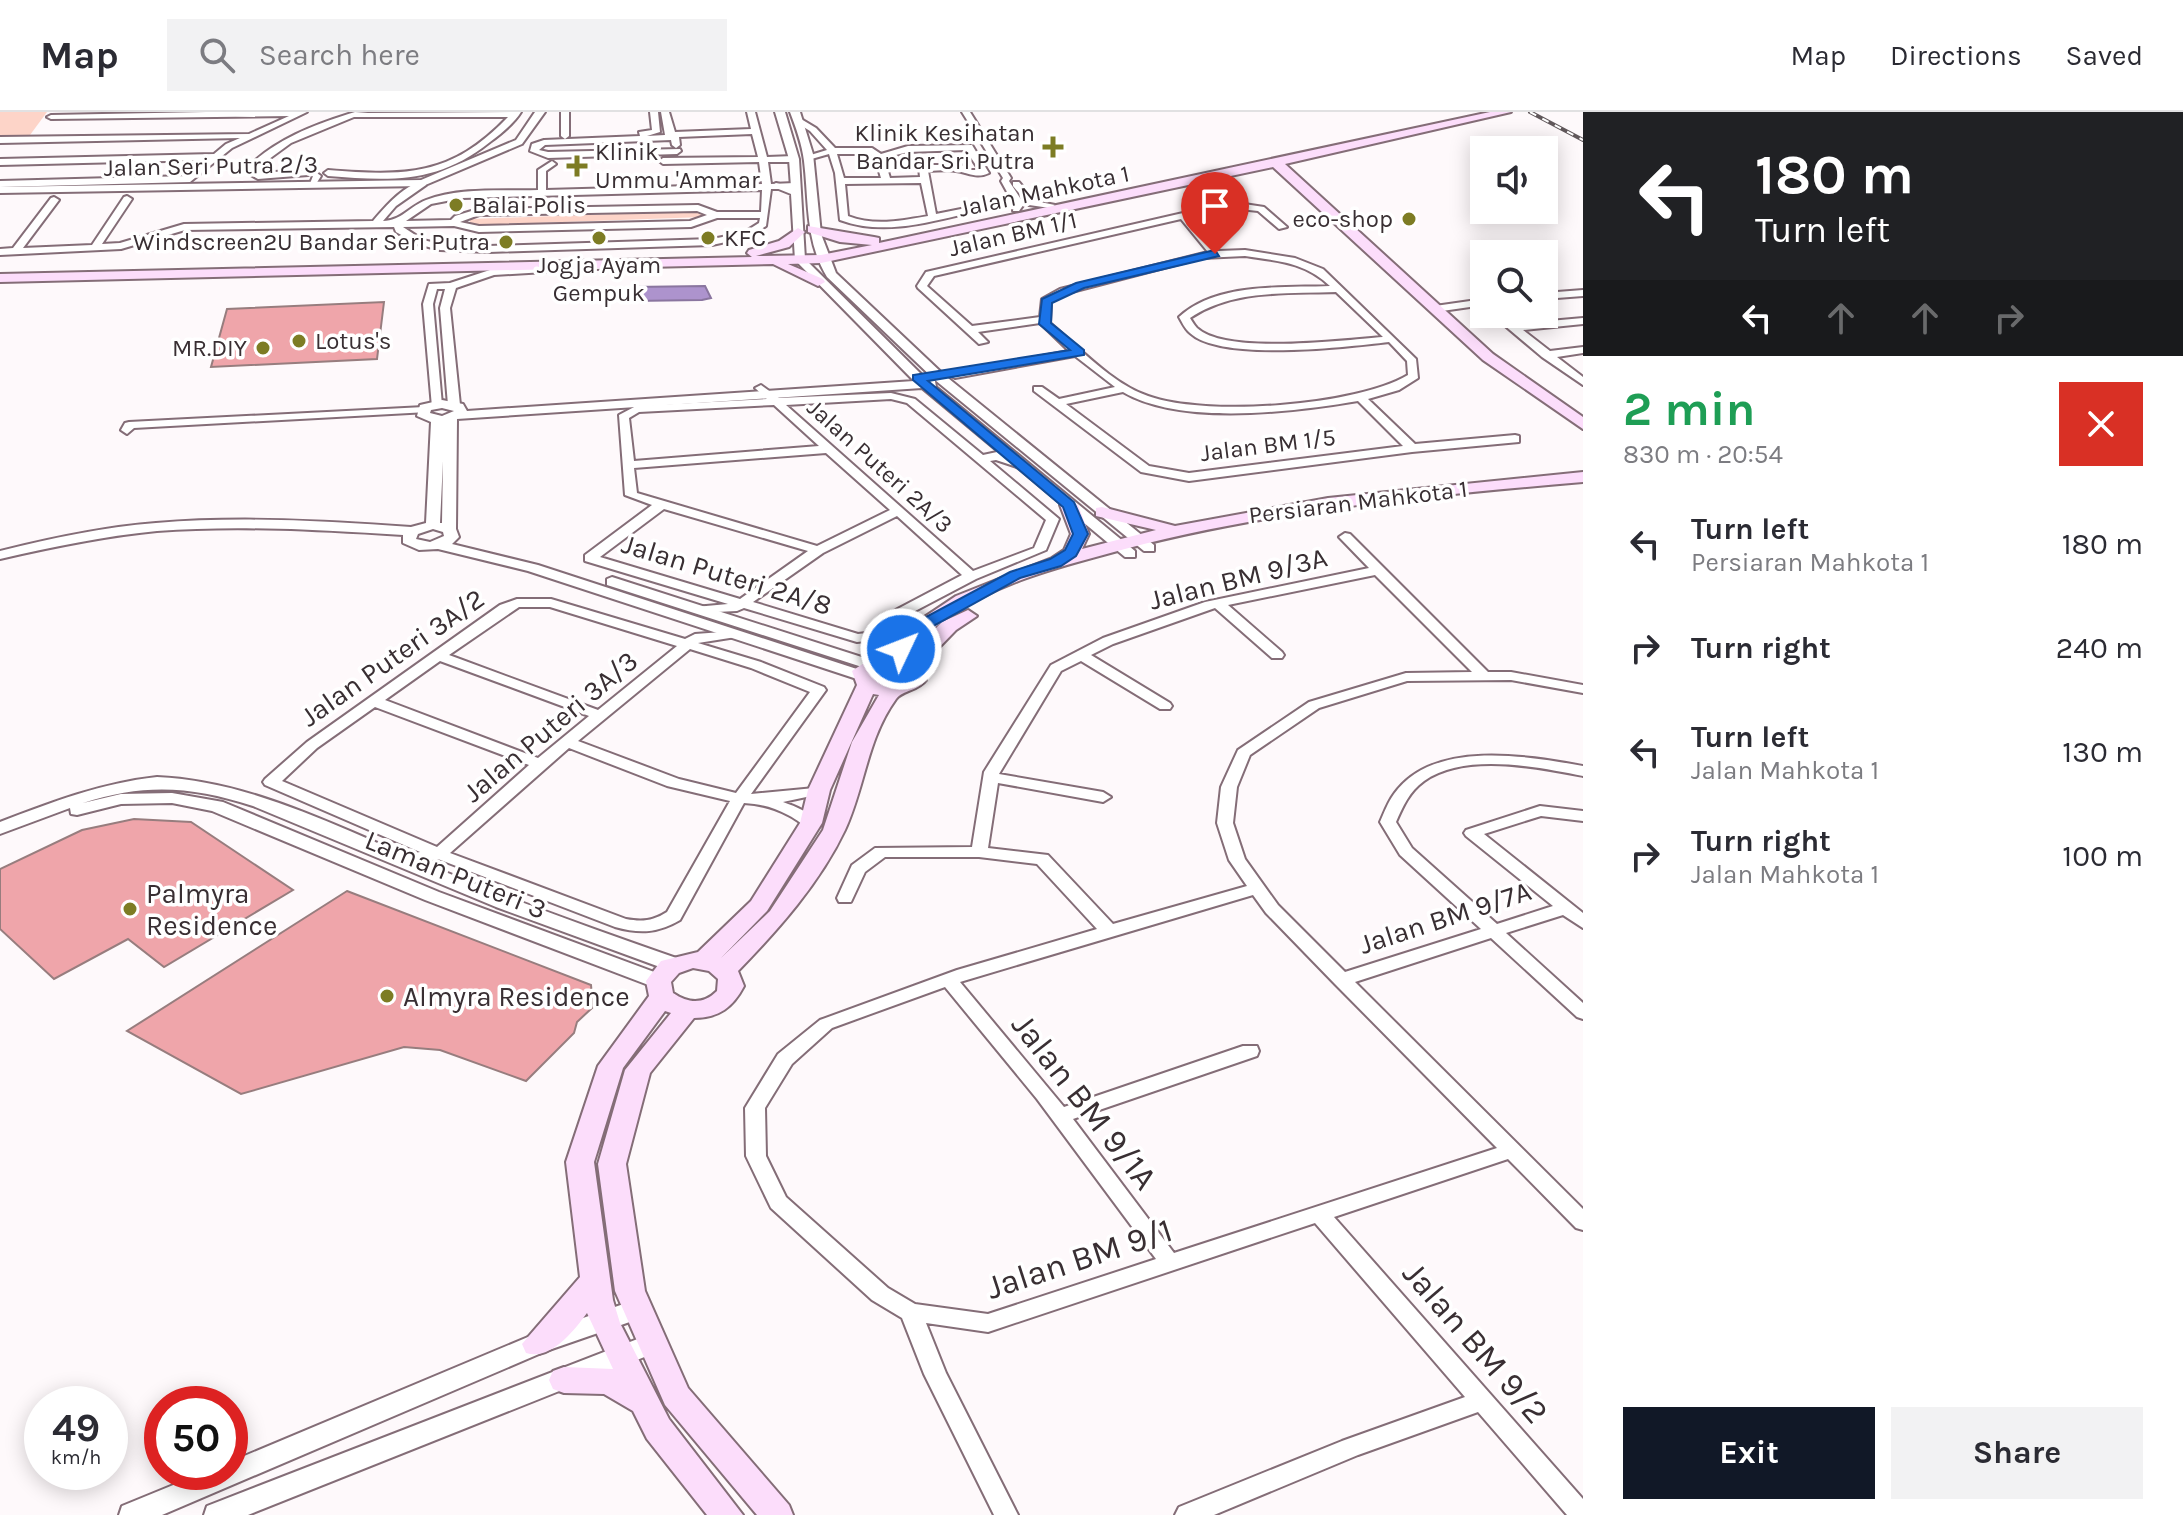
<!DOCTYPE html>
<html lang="en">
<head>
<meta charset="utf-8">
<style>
	body { margin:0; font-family:Karla,sans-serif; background:#f2f2f3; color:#2b2b33; height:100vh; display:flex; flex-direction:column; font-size:30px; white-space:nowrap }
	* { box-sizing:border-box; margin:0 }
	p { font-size:26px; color:#7c7c81 }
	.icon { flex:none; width:44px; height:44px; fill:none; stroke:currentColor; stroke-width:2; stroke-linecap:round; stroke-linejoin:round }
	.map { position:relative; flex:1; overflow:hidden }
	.drawer { display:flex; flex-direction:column; background:#fff; width:600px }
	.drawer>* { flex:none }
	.banner { background:#202124; color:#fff; overflow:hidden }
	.buttons { position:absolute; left:1470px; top:24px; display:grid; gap:16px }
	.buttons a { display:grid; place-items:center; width:88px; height:88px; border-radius:0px; background:#fff; box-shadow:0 4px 20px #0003; font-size:40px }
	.speed { position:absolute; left:24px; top:1274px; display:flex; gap:16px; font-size:40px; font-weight:700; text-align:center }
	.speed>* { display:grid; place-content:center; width:104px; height:104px; border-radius:50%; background:#fff; box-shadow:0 4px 20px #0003; line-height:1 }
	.speed small { font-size:20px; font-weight:400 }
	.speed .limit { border:12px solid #d22; background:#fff; color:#111 }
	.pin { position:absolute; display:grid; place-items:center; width:68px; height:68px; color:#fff; margin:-82px -34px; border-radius:50% 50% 50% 0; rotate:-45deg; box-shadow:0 0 8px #0007 }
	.pin .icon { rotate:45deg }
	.me { position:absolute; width:88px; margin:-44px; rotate:47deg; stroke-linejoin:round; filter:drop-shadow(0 0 6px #0008) }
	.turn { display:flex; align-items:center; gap:28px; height:168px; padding:0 40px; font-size:36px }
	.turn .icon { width:104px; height:104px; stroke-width:2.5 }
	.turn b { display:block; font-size:56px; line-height:68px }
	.lanes { display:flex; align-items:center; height:76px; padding:0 40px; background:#0003; justify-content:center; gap:40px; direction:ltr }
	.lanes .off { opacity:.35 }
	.round { display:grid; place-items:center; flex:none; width:84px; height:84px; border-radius:0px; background:#f2f2f3 }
	.headline { display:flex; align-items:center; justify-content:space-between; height:136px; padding:0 40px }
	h1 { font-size:48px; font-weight:700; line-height:60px; color:#1e9e55 }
	.primary-button { display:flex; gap:16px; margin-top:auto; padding:16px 40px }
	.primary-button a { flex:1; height:92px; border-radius:0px; background:#111827; color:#fff; font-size:32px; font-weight:700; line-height:92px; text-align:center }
	.primary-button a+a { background:#f2f2f3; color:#2b2b33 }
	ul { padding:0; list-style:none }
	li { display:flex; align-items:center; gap:24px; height:104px; padding:0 40px }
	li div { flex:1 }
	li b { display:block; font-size:30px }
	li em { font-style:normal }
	header { display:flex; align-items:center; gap:48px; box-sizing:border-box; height:112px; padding:0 40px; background:#fff; border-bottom:2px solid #e1e1e2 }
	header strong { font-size:38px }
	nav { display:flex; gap:44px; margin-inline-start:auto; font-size:28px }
	.search { width:560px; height:72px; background:#f2f2f3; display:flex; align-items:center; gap:20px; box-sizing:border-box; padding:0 28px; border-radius:0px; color:#7c7c81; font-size:30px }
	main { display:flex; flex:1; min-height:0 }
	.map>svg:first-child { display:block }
	.green { fill:#fdd4c8 }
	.water { fill:#ad93cd; stroke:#8a759f; stroke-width:2 }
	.building { fill:#efa5aa; stroke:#977d7e; stroke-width:2 }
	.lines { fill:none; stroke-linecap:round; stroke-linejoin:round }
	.minor-casing { stroke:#846d77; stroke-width:4 }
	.tertiary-casing { stroke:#846d77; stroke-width:4 }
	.secondary-casing { stroke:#846d77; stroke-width:4 }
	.minor { fill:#fff; fill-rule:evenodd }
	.tertiary { fill:#fff; fill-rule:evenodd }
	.secondary { fill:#fcddfb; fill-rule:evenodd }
	.rail-casing { stroke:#61585b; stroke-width:4 }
	.rail { stroke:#fff; stroke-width:2; stroke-dasharray:7; stroke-linecap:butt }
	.route { fill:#1a73e8; stroke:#114b97; stroke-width:2 }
	.poi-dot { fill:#7d7c24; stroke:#fff; stroke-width:3 }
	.labels { text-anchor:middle; stroke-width:7; stroke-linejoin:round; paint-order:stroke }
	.far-poi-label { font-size:24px; fill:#392f33; stroke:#fff; text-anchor:end }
	.far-street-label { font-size:24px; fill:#392f33; stroke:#fff }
	.street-label { font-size:28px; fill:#392f33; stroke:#fff }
	.poi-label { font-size:28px; fill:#392f33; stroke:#fff; text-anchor:start }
	.near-street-label { font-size:34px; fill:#392f33; stroke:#fff }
</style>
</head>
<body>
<header>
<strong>Map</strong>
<div class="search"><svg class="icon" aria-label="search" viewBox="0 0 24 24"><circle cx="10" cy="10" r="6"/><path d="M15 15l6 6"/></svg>Search here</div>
<nav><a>Map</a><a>Directions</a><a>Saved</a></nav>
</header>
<main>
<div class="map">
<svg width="1583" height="1403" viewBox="0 0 1583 1403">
	<rect width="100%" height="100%" fill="#fef9fb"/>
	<g class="green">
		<polygon points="0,0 47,0 30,23 0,23"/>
		<polygon points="696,99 704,102 704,105 479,113 470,111 470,107"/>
	</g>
	<polygon class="water" points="705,174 711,186 702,188 632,189 623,181 632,175"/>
	<g class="building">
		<polygon points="384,190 377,247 211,255 227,197"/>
		<polygon points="134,707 191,710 293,778 164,855 128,827 54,867 0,817 0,757 82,718"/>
		<polygon points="347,779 591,873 593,895 577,910 574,921 526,969 440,938 404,935 241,982 127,919"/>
	</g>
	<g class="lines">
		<defs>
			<g id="minor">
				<polygon points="206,0 307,0 232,36 190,70 0,75 0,69 188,64 208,48 0,53 0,47 214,42 226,32 240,26 0,31 0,25 249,22 289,4 51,7 47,5 51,3"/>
				<path d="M355,0L368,1L521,0C515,10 501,22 490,30C438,72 391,69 328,64L324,61L328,58C405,64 451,65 508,5H354L291,31L254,58L259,61L305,58L308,59V63L258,67L244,59C273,28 315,12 355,0Z"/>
				<polygon points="561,0 569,0 569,24 565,27 561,24"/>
				<path d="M650,0H658L660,20L647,24L665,23L661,0H669L675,20L751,17L747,0H755L767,45L794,44L798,47L794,50H768L771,72L795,71L799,74L795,77H771L766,114L749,125L712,133L489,140L440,138L417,132L396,120L394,115L185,118L121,137L0,143V137L13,136L51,86L54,85L59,88L23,136L92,133L124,85L127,84L132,87L102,132L120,131L184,112L373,109C385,95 406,70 426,69V73L396,94L383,109C401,109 410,94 426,88C460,75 502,79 538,78V58L552,49L556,52L546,59V78L762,72L759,50L663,52L659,49L663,46L758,45L752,22L679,25L680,33L676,36L672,33L671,28L545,33L539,38L548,40L680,37L681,39L677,42L548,46L530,39L532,32L544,28L640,24L639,20L652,18ZM762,78L761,100H717L698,93L478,97L455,104L451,108L406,109L431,92L462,86ZM697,99L707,103L690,109L479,114L460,110L479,103ZM717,106H760L759,111L743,121L712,127L489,134L440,132L423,128L403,115L454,114L479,120L691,115Z"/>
				<path d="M962,0H970L1011,66L1009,69L1024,92L1019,99H1013L1014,92C957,99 897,129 840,108L835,61L829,42L808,48L804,45L827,38L810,19L794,9L801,7L816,16L835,36H872L881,42L908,34L972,33L989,61C977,67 969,61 956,59C948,57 937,59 928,59L936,102L1011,87L1001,69L1003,66ZM966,38L979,58H970L961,53H930L931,51L927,48L919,56L920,65L890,66L884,46L908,40ZM837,42H870L875,46L881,66H844ZM921,71L928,104C900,109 874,114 848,104L845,72Z"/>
				<polygon points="317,61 321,64 316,72 309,74 313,64"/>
				<polygon points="1013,70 1019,70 1035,89 1055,93 1050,96 1029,93 1013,74"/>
				<path d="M1231,90L1264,95L1287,115L1279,117L1258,99L1231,96L1189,105L1218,139L1245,138L1295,146L1323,157L1416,247L1418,266L1399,278L1368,287L1415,332L1515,323L1519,324V330L1412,340L1189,369L1141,360L1034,279V275H1042L1059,287L1115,275L1075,244L955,266L949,263L955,260L1069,239L1040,211L978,220L988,230L979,232L918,176L917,174L926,160ZM1181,107L1208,140L1060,177L1042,187L1040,205L972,214L927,174L934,164ZM1245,144C1278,149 1305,150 1330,174C1282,176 1217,170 1179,205C1182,210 1185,217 1190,221C1221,250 1346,235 1389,230L1407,249L1408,263C1356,294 1206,305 1148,284C1111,271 1080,236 1050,211L1051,190L1068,181L1202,146ZM1336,180L1383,225C1344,228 1226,243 1197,216C1194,213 1192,209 1190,206C1233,177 1286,182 1336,180ZM1123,280C1181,314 1293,300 1358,289L1403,334L1189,361L1149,354L1066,292Z"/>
				<polygon points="609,151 612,152 612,156 494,163 456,176 450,196 460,293 454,296 448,293 440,196 445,177 437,177 433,192 442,293 432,295 423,192 429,172 450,171 493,157"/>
				<polygon points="1583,178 1583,184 1544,187 1544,181"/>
				<polygon points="1484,187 1484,193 1435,200 1430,197 1435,194"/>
				<polygon points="1491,202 1503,202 1516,212 1583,206 1583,212 1523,218 1550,239 1583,235 1583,241 1557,245 1583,265 1583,273 1542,245"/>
				<path d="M761,273L779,286L891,281L915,287L983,343L997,340L1024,349L1026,352L1020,356L996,348L990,349L1059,407L1046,438L976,467L898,508L875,528L857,530L744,496L737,499L695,501L693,498L695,495L728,492L585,449V443L652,393L625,383L619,303L636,294L767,287L755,276ZM891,287L907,291L1046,408L1034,436L973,459L786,293ZM774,293L819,334L634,349L629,306L639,300ZM826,341L890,398L817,434L637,381L634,356ZM664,397L808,439L740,487L600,445ZM897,404L962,463L888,502L866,521L858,522L753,490L823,441Z"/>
				<polygon points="424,295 428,296 428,300 134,316 127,322 121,318 125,311 129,310"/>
				<path d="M1345,421L1350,422L1488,560H1511L1583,573V581L1511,568L1407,569L1319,596L1250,643L1237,675L1233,711L1245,747L1278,793L1345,860L1481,817L1400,743L1380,710C1384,701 1388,690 1394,682C1433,627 1527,644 1583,654V664C1537,655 1465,640 1424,669C1409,680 1403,694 1396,710L1412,736L1497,812L1553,794L1466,724L1464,721L1466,718L1540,694L1583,699V709L1541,704L1484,722L1583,801V816L1563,803L1506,821L1583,891V907L1577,905L1491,826L1355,870L1583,1097V1118L1576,1116L1508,1047L1334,1105L1583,1387V1403H1567L1478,1300L1358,1343L1214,1403H1175L1179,1395L1342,1329L1465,1285L1315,1111L988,1220L926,1211L946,1261L1018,1403H994L924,1262L902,1206L872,1188L771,1096L746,1044L745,996L778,942L820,908L957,858L1097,817L1037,752L979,745H885L865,760L851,790H839L837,786L852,753L875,736L972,735L984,660L1051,553L1103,526L1205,490L1369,456L1339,425ZM1375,463L1472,560L1406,561L1309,590L1238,638L1221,675L1217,711L1229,748L1247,774L1113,812L1048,743L988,736L998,671L1103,690L1111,685L1103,680L999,662L1061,559L1081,549L1160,597H1170L1172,594L1170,591L1091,543L1113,532L1215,496L1272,546H1282L1284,543L1282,540L1228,493ZM1253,783L1266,801L1335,872L1497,1036L1174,1141L1073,1007L1257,944L1259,939L1257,934H1243L1064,995L960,870ZM945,875L1037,987L1156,1147L988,1202L915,1192L888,1176L786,1085L766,1044L765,996L792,952L832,916Z"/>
				<path d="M517,487H551L685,527L695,522L736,519L738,522L736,525L698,531L761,550L824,575L826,578L751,682L825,675L827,678L825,681L783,690C797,695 809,700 819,711L817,714C804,717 799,708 788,703C773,695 760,692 744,691L680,808C658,821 640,822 615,815L438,747L404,753L398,752L396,748L398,744L420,740L265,673L263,670L265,667L307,630L500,493ZM519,495H550L677,534L598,598L449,543ZM690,537L751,556L810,580L736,681L679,667L578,629ZM440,549L589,604L538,646L385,588ZM375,595L529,653L437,735L282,669L317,636ZM569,636L667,674L730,689L667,800C653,809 642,810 626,807L450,741Z"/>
			</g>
			<g id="tertiary">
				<polygon points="535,0 545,0 522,32 423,74 0,81 0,75 421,68 516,28"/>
				<path d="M775,0H785L799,47L805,147L924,265L935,269L936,275L1135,439V445H1125L922,276L457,307L456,417L459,425L452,432L538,453L866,560L868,563L866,566L860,568L528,459L438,437L419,438L403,431V423C321,418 239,413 157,419C104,424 52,435 0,447V439C52,426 103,415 156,411C241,404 326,409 411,415L426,411L431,310L417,304L420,293L442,288L463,292L467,299L914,269L795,148L791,82L771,74L776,71L791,75L789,47ZM442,296L454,299L442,304L430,301L431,298ZM443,349L442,411H440ZM433,417L443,420L444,424L430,430L416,427L418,422Z"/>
				<path d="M790,0H800L813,42L821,122L836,161L943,262L1154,433V439H1144L935,268L827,165C805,129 809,90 804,49C802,32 796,16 790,0Z"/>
				<polygon points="612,465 874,549 876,552 868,557 862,555 607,473 607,467"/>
				<path d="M157,665C256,669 352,722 443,759C522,792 602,820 682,848L685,853L682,858H668L496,795L253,694C191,674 145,671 83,691L121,682L172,681L223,690L439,780L665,864L668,869L665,874H651L425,788L212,699L172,691L121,692L77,703L71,702L70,696L0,722V710C52,690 102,671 157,665Z"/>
				<polygon points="638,1187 647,1190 650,1197 647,1204 546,1239 162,1403 119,1403 122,1394 205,1360 230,1360 230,1350 528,1225"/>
				<polygon points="653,1221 662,1224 665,1231 662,1238 248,1403 204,1403 207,1394"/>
			</g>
			<g id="secondary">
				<polygon points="1490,0 1511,0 1285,52 1493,242 1583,305 1583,317 1483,248 1273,55 821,151 788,152 823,167 825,170 818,174 773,152 0,170 0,162 752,145 747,141 749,138 779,129 798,116 805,120 789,135 756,144 821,143 872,133 840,130 808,120 808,114 874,125 879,126 879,131"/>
				<path d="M1583,360V370C1422,384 1260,399 1103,443C1051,457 997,472 952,503C933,515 917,531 902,547H905L942,510L968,498L977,504L956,518L920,555L926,568C918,579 903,578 896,587C867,627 865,675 845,718C820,771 778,818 738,859L744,874C733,895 719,906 694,906L650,961L626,1052L645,1179L688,1276L789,1393L793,1403H757L665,1293L615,1179L598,1052L625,958L671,901L665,899L623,956L594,1050L613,1188L620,1211L669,1307L743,1403H707L647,1327L633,1299L604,1282L564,1281L553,1277L549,1268L553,1259L564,1255L613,1257L587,1201C574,1219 550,1249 526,1241L522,1232L580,1165L566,1050L598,954L649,884L646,869L661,849L698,840L751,789L800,711L808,678L857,573L852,559L873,545L882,544L917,510L956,484L1052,446L1064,438L1071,422L1060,393L1063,389L1069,388L1078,393L1089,422L1082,437L1156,418L1096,404V396L1102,395L1175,414L1328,386ZM883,555L902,559L905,567L893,572L876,569L873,561ZM873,582L879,583L852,630L823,718L770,799L721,846L767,799L822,711L830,678ZM693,856L709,859L718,867L717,879C704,892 689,892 673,881L671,870L679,861Z"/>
			</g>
		</defs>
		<use href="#minor" class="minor-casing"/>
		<use href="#tertiary" class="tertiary-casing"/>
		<use href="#secondary" class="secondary-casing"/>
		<use href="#minor" class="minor"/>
		<use href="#tertiary" class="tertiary"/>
		<use href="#secondary" class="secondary"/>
		<defs>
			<polyline id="rail" points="1530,0 1583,28"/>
		</defs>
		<use href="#rail" class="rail-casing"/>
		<use href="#rail" class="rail"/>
	</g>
	<polygon class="route" points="1215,138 1219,144 1084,176 1052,191 1051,211 1084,238 1084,243 928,269 1074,390 1088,422 1076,444 1061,454 1020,466 935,513 906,540 895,540 895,533 924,506 1010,460 1050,447 1065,438 1073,422 1063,395 913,268 913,263 1070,238 1039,212 1042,187 1076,171"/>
	<g class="poi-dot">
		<path d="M1049 23h8v8h8v8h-8v8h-8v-8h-8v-8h8z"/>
		<path d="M573 42h8v8h8v8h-8v8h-8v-8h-8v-8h8z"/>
		<circle cx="456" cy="93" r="8"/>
		<circle cx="1409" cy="107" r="8"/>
		<circle cx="599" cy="126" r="8"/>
		<circle cx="708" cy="126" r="8"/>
		<circle cx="506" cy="130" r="8"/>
		<circle cx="299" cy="229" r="8"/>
		<circle cx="263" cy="236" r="8"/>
		<circle cx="130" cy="797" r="8"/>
		<circle cx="387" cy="884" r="8"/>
	</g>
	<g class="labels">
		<g class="far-poi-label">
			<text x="1035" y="29">Klinik Kesihatan<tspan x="1035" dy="28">Bandar Sri Putra</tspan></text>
			<text x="595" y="48" text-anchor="start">Klinik<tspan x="595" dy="28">Ummu 'Ammar</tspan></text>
			<text x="472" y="101" text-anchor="start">Balai Polis</text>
			<text x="1393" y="115">eco-shop</text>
			<text x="724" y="134" text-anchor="start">KFC</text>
			<text x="490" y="138">Windscreen2U Bandar Seri Putra</text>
			<text x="599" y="161" text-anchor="middle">Jogja Ayam<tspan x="599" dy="28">Gempuk</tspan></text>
			<text x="315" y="237" text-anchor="start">Lotus's</text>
			<text x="247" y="244">MR.DIY</text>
		</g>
		<g class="far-street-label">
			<text transform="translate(211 54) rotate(-1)" y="8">Jalan Seri Putra 2/3</text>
			<text transform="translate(1044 79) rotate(-12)" y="8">Jalan Mahkota 1</text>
			<text transform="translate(1013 122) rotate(-13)" y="8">Jalan BM 1/1</text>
			<text transform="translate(1268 333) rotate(-7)" y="8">Jalan BM 1/5</text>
			<text transform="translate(880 354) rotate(42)" y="8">Jalan Puteri 2A/3</text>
			<text transform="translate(1358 390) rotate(-7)" y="8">Persiaran Mahkota 1</text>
		</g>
		<g class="street-label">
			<text transform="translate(727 462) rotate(17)" y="10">Jalan Puteri 2A/8</text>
			<text transform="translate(1238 466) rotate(-14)" y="10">Jalan BM 9/3A</text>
			<text transform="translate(392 545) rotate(-35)" y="10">Jalan Puteri 3A/2</text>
			<text transform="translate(550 614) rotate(-40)" y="10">Jalan Puteri 3A/3</text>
			<text transform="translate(456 762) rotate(22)" y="10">Laman Puteri 3</text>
			<text transform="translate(1445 805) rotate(-18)" y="10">Jalan BM 9/7A</text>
		</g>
		<g class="poi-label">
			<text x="146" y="791">Palmyra<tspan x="146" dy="32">Residence</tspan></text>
			<text x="403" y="894">Almyra Residence</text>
		</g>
		<g class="near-street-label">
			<text transform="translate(1085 989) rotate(52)" y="12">Jalan BM 9/1A</text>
			<text transform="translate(1079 1146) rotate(-18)" y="12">Jalan BM 9/1</text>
			<text transform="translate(1476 1230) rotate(49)" y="12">Jalan BM 9/2</text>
		</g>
	</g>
</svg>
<div class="buttons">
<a><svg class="icon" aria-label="sound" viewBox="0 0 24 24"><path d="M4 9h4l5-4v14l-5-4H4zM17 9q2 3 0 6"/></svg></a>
<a><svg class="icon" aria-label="search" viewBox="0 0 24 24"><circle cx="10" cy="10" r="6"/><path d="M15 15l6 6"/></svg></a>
</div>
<div class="speed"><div>49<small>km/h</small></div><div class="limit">50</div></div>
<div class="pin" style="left:1215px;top:142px;background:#d93025"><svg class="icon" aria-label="arrive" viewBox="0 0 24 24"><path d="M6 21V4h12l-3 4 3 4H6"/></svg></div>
<svg class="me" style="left:901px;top:537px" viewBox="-20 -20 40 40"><circle r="17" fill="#1a73e8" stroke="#fff" stroke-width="3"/><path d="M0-11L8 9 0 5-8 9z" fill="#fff"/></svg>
</div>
<section class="drawer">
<div class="banner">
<div class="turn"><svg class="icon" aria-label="left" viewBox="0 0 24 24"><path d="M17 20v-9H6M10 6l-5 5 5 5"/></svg><div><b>180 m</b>Turn left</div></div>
<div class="lanes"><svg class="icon" aria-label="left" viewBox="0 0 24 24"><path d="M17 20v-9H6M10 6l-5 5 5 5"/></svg><svg class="icon off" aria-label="ahead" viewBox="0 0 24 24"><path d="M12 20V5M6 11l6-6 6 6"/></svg><svg class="icon off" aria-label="ahead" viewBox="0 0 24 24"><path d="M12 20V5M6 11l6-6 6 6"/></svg><svg class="icon off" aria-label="right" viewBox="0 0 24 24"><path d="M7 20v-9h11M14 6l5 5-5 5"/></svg></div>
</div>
<div class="headline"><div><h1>2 min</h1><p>830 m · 20:54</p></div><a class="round" style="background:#d93025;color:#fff"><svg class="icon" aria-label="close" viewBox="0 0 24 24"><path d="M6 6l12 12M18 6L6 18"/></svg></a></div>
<ul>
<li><svg class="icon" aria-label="left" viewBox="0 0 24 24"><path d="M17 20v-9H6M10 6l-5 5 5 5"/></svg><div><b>Turn left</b><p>Persiaran Mahkota 1</p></div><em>180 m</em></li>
<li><svg class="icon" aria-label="right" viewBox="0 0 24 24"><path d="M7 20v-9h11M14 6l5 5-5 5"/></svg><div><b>Turn right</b></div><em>240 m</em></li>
<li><svg class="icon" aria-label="left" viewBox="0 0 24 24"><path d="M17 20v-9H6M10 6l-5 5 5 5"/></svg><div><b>Turn left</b><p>Jalan Mahkota 1</p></div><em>130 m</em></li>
<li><svg class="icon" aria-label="right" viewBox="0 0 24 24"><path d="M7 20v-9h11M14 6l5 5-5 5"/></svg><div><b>Turn right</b><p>Jalan Mahkota 1</p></div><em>100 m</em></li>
</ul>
<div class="primary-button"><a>Exit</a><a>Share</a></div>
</section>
</main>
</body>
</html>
